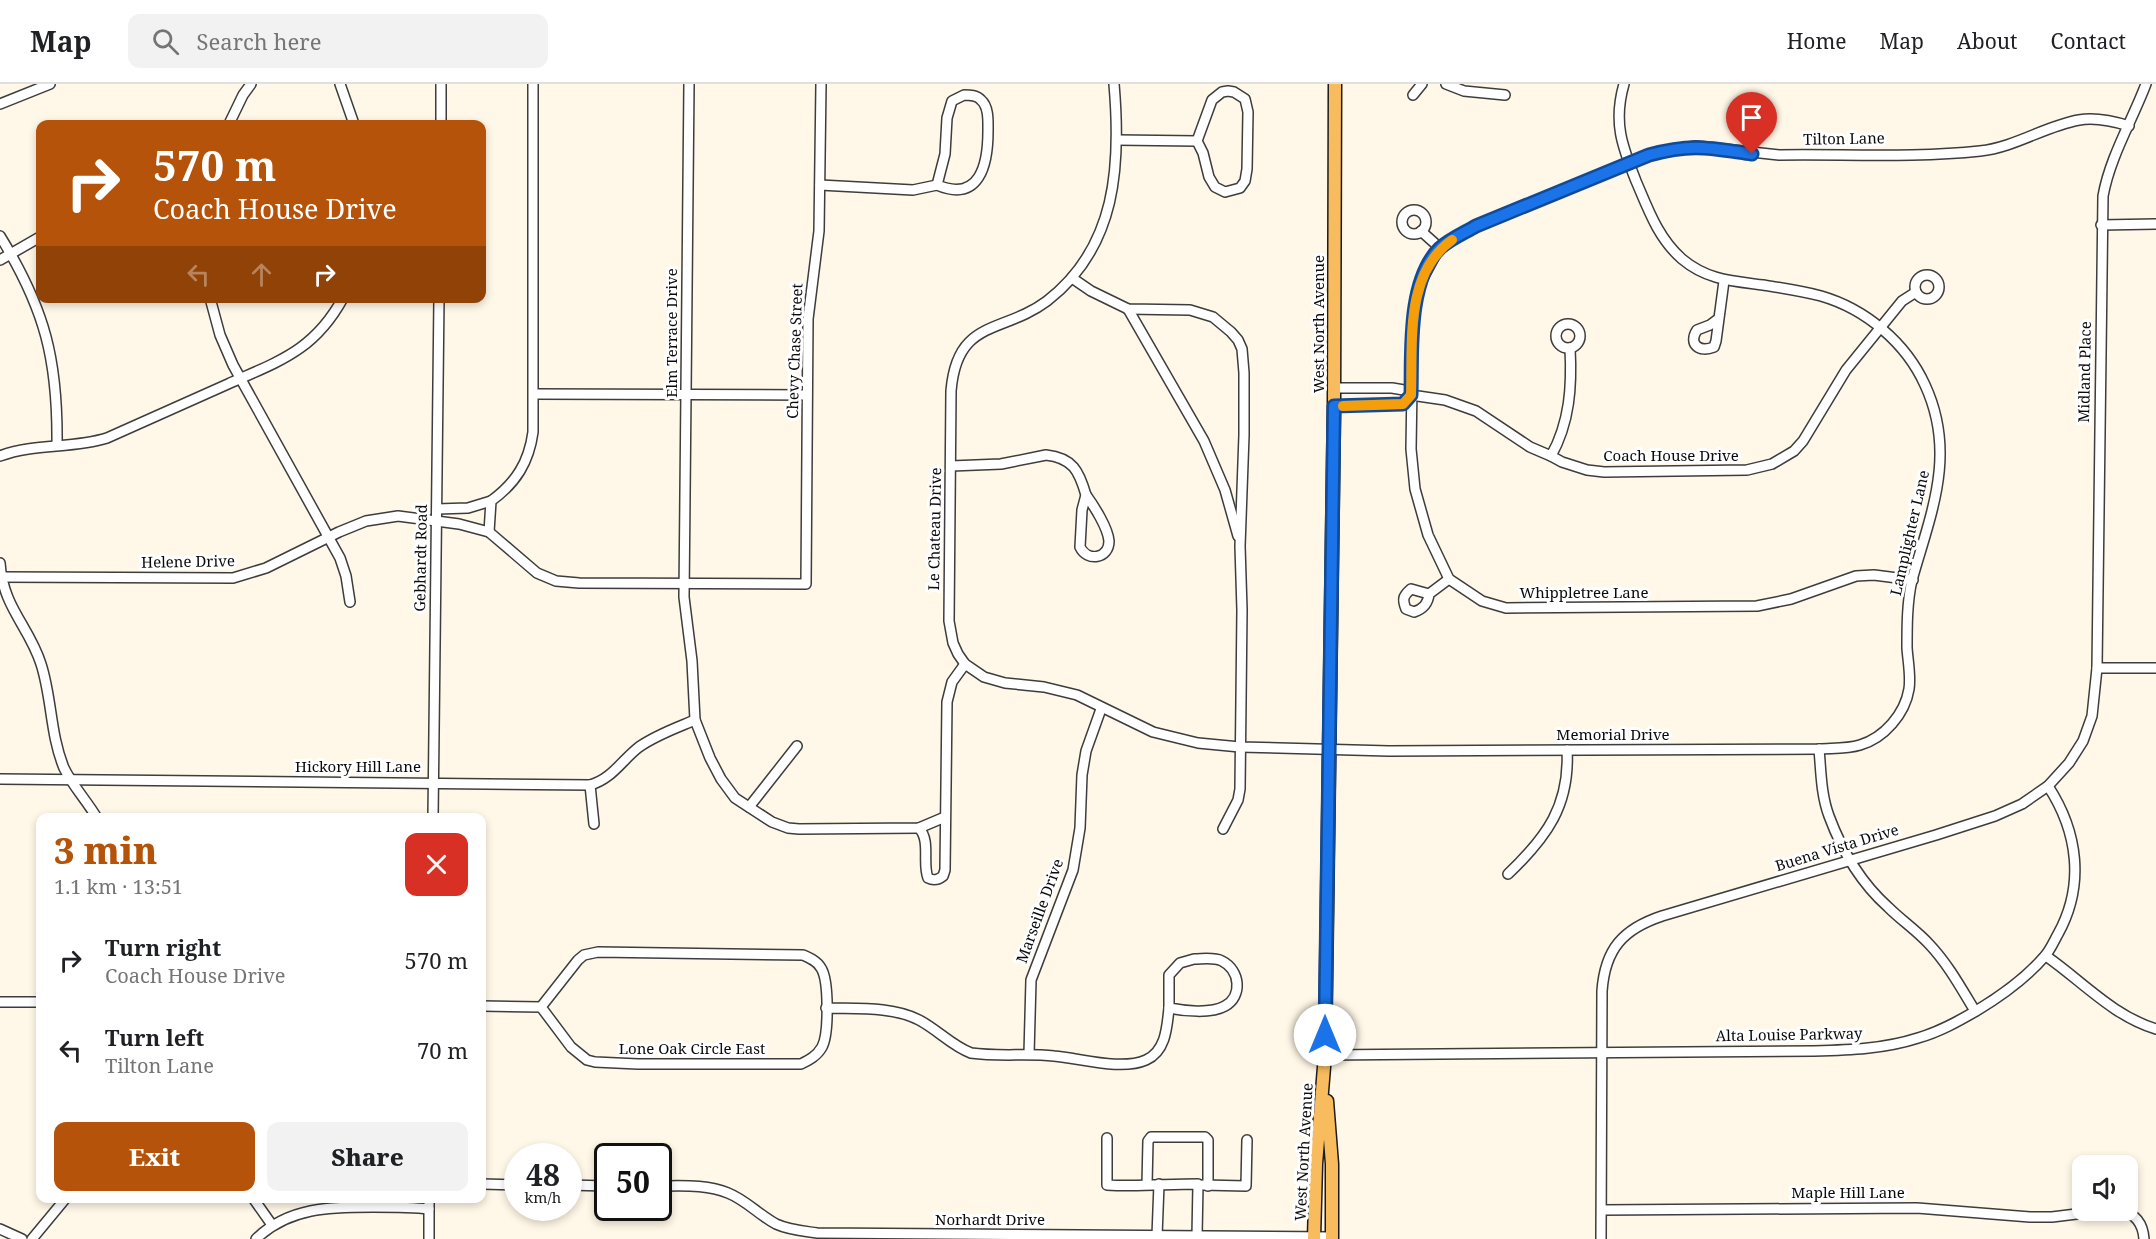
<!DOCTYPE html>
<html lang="en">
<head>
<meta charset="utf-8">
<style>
	body { margin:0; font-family:"Noto Serif",serif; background:#f2f2f2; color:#202124; height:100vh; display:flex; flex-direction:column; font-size:22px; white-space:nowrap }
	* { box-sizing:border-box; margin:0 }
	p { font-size:20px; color:#757577 }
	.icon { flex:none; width:33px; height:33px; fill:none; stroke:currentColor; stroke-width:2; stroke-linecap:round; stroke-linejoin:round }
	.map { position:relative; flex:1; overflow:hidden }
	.drawer { position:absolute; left:36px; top:729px; width:450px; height:390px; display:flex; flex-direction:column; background:#fff; border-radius:12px; box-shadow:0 3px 9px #0003 }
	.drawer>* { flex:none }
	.guide { position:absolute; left:36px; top:36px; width:450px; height:183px; border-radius:12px; box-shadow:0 3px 9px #0003; background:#b45309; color:#fff; overflow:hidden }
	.fabs { position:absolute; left:2072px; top:1071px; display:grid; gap:12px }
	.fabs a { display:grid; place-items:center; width:66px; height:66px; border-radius:12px; background:#fff; box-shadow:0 3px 9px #0003; font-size:30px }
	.speed { position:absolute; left:504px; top:1059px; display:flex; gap:12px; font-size:30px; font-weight:700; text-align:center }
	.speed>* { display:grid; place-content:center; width:78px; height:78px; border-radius:50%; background:#fff; box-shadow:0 3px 9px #0003; line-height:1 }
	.speed small { font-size:15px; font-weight:400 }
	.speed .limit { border:3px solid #111; border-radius:9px; background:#fff; color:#111 }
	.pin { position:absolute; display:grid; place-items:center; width:51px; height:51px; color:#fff; margin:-62px -26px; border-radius:50% 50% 50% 0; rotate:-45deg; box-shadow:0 0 6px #0007 }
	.pin .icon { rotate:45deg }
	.me { position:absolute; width:66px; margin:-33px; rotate:0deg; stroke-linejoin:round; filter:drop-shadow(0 0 4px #0008) }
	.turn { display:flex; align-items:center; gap:21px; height:126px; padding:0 18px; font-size:27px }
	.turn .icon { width:78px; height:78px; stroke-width:2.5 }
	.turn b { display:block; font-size:42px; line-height:51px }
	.lanes { display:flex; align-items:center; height:57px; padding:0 18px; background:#0003; justify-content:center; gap:30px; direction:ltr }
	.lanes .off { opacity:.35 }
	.round { display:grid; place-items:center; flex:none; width:63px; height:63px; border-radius:12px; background:#f2f2f2 }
	.headline { display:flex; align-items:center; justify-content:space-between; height:102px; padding:0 18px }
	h1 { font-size:36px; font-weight:800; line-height:45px; color:#b45309 }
	.action { display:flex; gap:12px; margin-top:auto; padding:12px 18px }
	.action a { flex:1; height:69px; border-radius:12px; background:#b45309; color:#fff; font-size:24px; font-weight:800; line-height:69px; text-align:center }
	.action a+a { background:#f2f2f2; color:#202124 }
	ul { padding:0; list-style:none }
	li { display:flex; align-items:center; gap:18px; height:90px; padding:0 18px }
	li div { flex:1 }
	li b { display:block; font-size:22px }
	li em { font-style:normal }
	header { display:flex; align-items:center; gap:36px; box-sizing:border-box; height:84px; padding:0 30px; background:#fff; border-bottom:2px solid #e0e0e0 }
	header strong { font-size:28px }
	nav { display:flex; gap:33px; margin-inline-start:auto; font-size:21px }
	.search { width:420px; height:54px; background:#f2f2f2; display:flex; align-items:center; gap:15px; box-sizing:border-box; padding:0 21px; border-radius:12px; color:#757577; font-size:22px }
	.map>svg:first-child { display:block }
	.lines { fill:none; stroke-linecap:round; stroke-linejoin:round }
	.minor-casing { stroke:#3d3d3d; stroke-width:12 }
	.major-casing { stroke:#1b1b1b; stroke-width:15 }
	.minor { stroke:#fff; stroke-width:9 }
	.major { stroke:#f8bc5e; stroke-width:12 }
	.route-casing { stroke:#114b97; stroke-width:15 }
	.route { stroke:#1a73e8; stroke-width:10 }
	.slow { stroke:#f59e0b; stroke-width:10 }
	.labels { text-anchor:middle; stroke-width:6; stroke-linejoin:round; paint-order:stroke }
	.street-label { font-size:15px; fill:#0a0a0a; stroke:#fff }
</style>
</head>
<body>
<header>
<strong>Map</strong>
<div class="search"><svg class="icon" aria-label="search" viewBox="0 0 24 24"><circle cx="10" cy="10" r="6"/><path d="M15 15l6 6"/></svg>Search here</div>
<nav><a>Home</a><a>Map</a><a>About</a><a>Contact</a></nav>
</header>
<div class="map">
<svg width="2156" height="1155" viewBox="0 0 2156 1155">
	<rect width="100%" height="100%" fill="#fff7e7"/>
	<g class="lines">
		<defs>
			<g id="minor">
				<polyline points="340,0 354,40"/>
				<polyline points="689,0 684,513 692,577 695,636 710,674 721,695 735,714 772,738 788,744 799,745 919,744 945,733"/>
				<path d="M1114,0C1121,81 1117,163 1047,217C1003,250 957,234 951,307L949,537L953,559L958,570L965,580L984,593L1005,599L1044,603L1077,611L1153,648L1198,659L1240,663L1389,667L1819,665C1833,664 1847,665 1860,661C1884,654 1905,630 1909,605C1911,592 1908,578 1907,564C1907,542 1907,518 1912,496C1931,429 1957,370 1925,301C1906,259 1866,225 1821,212C1802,207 1782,204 1763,201C1732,197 1707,196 1682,175C1658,154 1648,125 1636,97C1622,62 1613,38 1624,0"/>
				<polyline points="1446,0 1464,7 1505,11"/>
				<polygon points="1228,7 1234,8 1245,15 1248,28 1247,85 1245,97 1240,104 1225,108 1215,103 1209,93 1203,69 1197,57 1212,16 1222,8"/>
				<path d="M964,11C970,11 977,11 981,16C989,23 988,37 988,47C988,80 980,119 937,101L945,70L947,34L952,17Z"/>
				<polyline points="1413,11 1422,0"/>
				<polyline points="0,20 50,0"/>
				<polyline points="229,40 243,11 251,0"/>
				<polyline points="441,40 441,0"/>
				<polyline points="1117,56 1197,57"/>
				<polyline points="820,101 913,106 937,101"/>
				<circle cx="1414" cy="138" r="12"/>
				<polyline points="2101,141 2156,140"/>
				<polyline points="1421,147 1440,164"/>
				<path d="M0,152C45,225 58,276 57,361"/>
				<polyline points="0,176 40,153"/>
				<circle cx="1927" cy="203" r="12"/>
				<polyline points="1072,194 1091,207 1128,225 1190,226 1213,233 1231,248 1238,256 1242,265 1244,289 1244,351 1240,462 1242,526 1240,705 1238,716 1223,745"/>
				<polyline points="210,214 220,251 233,281 340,474 346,492 350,518"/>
				<polyline points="1128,225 1204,357 1225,406 1238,452"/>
				<path d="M1718,235L1710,241L1697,246C1688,260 1699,269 1714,263L1716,257L1724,197"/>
				<circle cx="1568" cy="252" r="12"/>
				<polyline points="1334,304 1392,304 1404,306 1411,311 1445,316 1476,327 1530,363 1551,372 1562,378 1587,386 1604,388 1747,386 1772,380 1794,367 1803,357 1846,286 1902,217 1916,208"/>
				<polyline points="534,310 807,311"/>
				<polyline points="1334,322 1403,320 1411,311"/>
				<path d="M0,372C35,359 72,365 107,354C147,336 188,318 228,300C279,277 314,267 343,214"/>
				<path d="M1551,372C1570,338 1572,302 1570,264"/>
				<path d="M951,382L1001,380L1046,371C1073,374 1079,387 1086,411"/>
				<path d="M1086,411C1094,422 1108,444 1109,457C1109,475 1087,478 1080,463L1082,426Z"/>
				<polyline points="437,425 468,424 491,417"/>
				<path d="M489,448L491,417C516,399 529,378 533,348V0"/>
				<path d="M0,479C3,524 29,542 41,580C52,614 50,650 64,684C72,701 87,717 97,734"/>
				<polyline points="0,493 233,494 266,484 339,448 366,437 398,432 459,440 489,448 537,489 556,497 579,499 806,500 808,235 819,147 821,0"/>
				<path d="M1913,496L1874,491L1856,492L1791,515L1757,522L1506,524L1482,517L1449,495L1428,451L1415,405L1411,365L1413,239L1414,224L1421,198L1436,170L1440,164L1457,153L1476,142L1649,71L1673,65L1696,62L1779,71C1844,70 1916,74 1980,67C2016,63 2045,42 2079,36C2096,33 2113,37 2129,42"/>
				<path d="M1429,510L1411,505C1403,512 1402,515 1406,525L1414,528C1423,525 1428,520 1429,510L1449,495"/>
				<polyline points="2097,584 2156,584"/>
				<path d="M1819,665C1821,687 1821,711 1829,732C1842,767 1860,798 1888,823C1901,836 1916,846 1929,860C1948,880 1961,904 1975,927"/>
				<path d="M0,695L590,701C612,695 622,676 639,663C656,651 676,644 695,636"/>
				<polyline points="590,701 594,740"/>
				<polyline points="749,723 797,662"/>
				<polyline points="433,734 439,214"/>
				<path d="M919,744C931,757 922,779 928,794C934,797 938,796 943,792L945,786L947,618L952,598L965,580"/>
				<path d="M1508,790C1547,753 1570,721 1567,666"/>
				<path d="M598,868L803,871C810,874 817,877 821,884C829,896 829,950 822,963C817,972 809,976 801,980H638L595,978L587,976L571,963L541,923L578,876L584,871Z"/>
				<path d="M2046,872C2082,897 2113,932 2156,945"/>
				<path d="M1194,875C1203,875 1214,873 1222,877C1240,886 1243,912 1225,922C1211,930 1184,927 1169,924V891L1180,879Z"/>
				<polyline points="0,918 40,918"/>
				<polyline points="482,922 541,923"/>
				<path d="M826,924C856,925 892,922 919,936C938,946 952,962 971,969C999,973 1027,969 1054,972C1080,974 1121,987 1146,976C1166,967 1167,943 1169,924"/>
				<polyline points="1029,970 1031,896 1073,786 1080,744 1082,691 1086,667 1101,625"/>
				<path d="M1325,971L1814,967C1849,966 1884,965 1918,954C1939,948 1957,938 1976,927C2001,912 2025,895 2044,873C2050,867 2054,857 2058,850C2085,801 2078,748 2048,702"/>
				<path d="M1107,1054V1101C1137,1103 1167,1100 1198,1100L1197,1152"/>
				<polyline points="482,1100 518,1101"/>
				<polyline points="1147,1100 1148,1057 1151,1053 1205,1053 1208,1056 1208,1102"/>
				<polyline points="568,1101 608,1102"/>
				<polyline points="1203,1101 1246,1102 1247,1056"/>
				<path d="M658,1102C681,1102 707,1100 728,1109C746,1116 759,1131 776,1140C789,1146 803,1147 817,1149L1332,1153"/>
				<polyline points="253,1114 272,1141"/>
				<polyline points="1602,1126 1917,1124 2030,1133 2052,1133 2109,1126"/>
				<path d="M2121,1126C2136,1130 2143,1140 2144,1155"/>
				<polyline points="0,1145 22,1155"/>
				<polyline points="1157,1152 1159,1100"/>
				<polyline points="32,1155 66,1114"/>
				<path d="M256,1155C289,1123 330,1123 373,1123C392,1123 411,1123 429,1125"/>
				<polyline points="429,1155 429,1114"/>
				<path d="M1601,1155L1602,907C1605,865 1623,845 1662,832L1936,751L1995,732L2022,720L2048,702L2069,679L2083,657L2092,632L2097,584L2103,112C2110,73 2132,37 2146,0"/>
			</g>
			<g id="major">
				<polyline points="1327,1017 1332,1080 1332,1155"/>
				<polyline points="1314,1155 1316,1080 1325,971 1334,322 1335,0"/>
			</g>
		</defs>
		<use href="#minor" class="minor-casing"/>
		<use href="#major" class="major-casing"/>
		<use href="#minor" class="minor"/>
		<use href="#major" class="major"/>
	</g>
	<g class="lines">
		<defs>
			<path id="route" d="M1325,951L1334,322L1403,320L1411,311C1412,269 1407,196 1440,164C1450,155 1464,149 1476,142L1649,71C1692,59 1710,64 1752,70"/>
		</defs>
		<use href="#route" class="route-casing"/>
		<use href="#route" class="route"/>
		<path class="slow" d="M1343,322L1403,320L1411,311C1413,259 1404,190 1452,156"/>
	</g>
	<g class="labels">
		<g class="street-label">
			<text transform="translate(1844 55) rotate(-1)" y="5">Tilton Lane</text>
			<text transform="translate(1319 240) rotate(-90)" y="5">West North Avenue</text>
			<text transform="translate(672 249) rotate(-90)" y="5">Elm Terrace Drive</text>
			<text transform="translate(795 267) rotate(-88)" y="5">Chevy Chase Street</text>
			<text transform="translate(2085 288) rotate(-89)" y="5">Midland Place</text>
			<text x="1671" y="377">Coach House Drive</text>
			<text transform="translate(935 445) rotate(-89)" y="5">Le Chateau Drive</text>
			<text transform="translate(1910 449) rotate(-77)" y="5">Lamplighter Lane</text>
			<text transform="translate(421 474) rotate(-89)" y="5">Gebhardt Road</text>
			<text transform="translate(188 478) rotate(-1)" y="5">Helene Drive</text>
			<text x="1584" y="514">Whippletree Lane</text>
			<text x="1613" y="656">Memorial Drive</text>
			<text x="358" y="688">Hickory Hill Lane</text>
			<text transform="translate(1837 764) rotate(-17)" y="5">Buena Vista Drive</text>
			<text transform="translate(1040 827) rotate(-70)" y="5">Marseille Drive</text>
			<text transform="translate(1789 951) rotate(-1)" y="5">Alta Louise Parkway</text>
			<text x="692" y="970">Lone Oak Circle East</text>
			<text transform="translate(1304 1068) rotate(-87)" y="5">West North Avenue</text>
			<text x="1848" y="1114">Maple Hill Lane</text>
			<text x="990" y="1141">Norhardt Drive</text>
		</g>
	</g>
</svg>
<div class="fabs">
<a><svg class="icon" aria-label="sound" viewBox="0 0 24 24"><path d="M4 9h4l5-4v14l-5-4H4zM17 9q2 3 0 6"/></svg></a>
</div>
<div class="speed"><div>48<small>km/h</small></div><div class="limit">50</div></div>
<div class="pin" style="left:1752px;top:70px;background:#d93025"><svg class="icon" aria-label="arrive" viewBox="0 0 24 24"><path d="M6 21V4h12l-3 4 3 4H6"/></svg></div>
<svg class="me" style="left:1325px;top:951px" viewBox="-20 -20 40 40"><circle r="19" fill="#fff"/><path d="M0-13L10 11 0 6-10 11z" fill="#1a73e8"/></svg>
<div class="guide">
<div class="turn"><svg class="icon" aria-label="right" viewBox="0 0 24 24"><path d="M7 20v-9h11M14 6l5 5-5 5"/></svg><div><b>570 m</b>Coach House Drive</div></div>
<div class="lanes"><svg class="icon off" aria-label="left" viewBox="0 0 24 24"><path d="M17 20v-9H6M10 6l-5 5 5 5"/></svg><svg class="icon off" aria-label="ahead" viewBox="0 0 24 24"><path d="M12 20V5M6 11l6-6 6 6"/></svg><svg class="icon" aria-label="right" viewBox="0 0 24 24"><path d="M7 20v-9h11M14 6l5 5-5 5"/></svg></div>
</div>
<section class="drawer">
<div class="headline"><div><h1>3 min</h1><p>1.1 km · 13:51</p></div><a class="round" style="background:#d93025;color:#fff"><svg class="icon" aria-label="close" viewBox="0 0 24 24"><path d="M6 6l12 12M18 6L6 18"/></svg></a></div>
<ul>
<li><svg class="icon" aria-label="right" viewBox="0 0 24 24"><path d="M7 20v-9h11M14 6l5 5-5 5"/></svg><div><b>Turn right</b><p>Coach House Drive</p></div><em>570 m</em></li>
<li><svg class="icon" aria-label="left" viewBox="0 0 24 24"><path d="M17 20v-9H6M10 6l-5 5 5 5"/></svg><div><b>Turn left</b><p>Tilton Lane</p></div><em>70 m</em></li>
</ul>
<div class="action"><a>Exit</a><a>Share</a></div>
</section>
</div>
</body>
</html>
